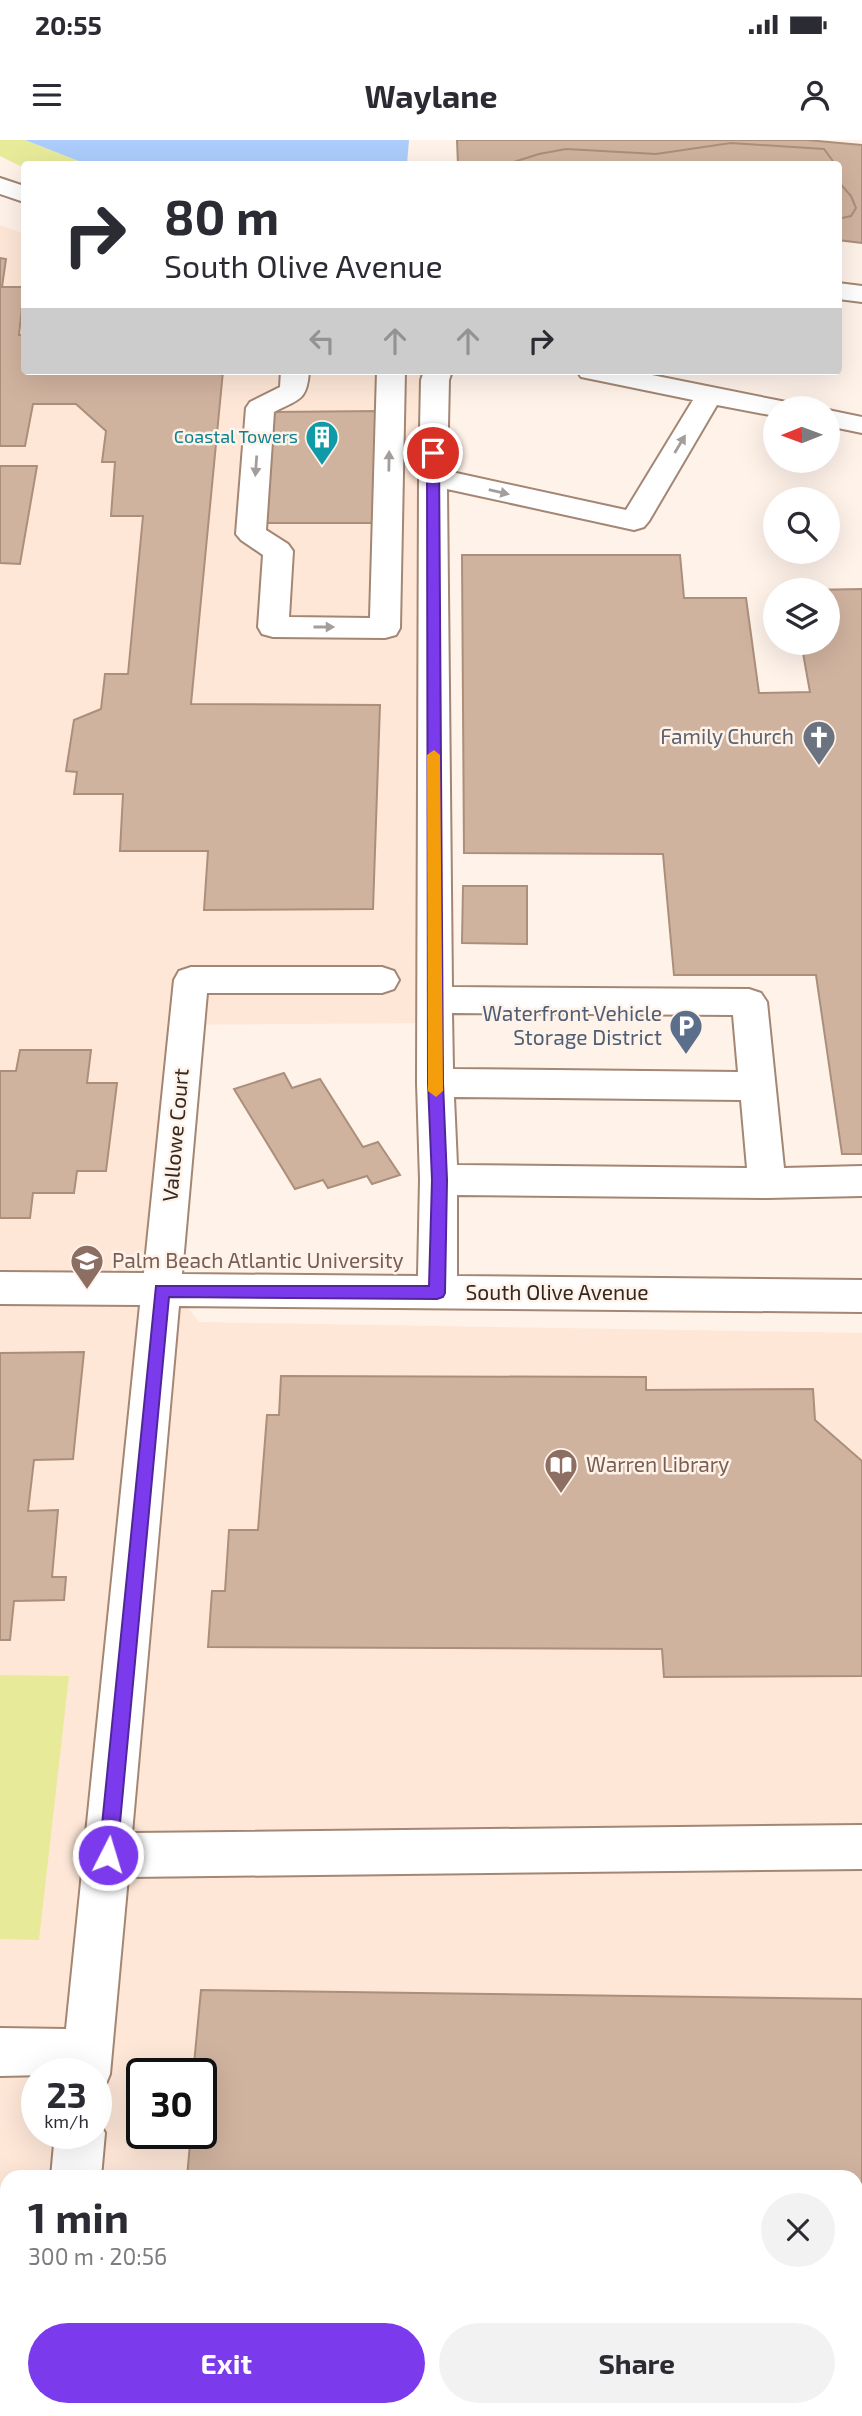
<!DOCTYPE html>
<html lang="en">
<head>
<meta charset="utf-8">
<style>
	body { margin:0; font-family:"Exo 2",sans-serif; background:#f2f2f3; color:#2b2b33; height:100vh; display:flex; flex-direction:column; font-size:26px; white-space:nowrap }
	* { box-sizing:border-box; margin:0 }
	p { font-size:23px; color:#7c7c81 }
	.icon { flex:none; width:38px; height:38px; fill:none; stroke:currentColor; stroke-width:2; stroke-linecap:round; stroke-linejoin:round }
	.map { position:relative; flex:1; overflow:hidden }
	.panel { position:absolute; left:0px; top:2030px; width:863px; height:247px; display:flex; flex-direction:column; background:#fff; border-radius:21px 21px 0 0; box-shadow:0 7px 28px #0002 }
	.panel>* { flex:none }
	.guide { position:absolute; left:21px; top:21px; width:821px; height:214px; border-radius:7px; box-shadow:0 7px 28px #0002; background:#fff; color:#2b2b33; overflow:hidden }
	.needle { width:46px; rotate:269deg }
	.fabs { position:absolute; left:763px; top:256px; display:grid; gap:14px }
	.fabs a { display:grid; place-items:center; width:77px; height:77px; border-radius:50%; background:#fff; box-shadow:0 7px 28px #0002; font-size:35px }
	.speed { position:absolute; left:21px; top:1918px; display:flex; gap:14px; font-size:35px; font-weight:700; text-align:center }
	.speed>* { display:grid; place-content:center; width:91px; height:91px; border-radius:50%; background:#fff; box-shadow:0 7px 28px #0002; line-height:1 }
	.speed small { font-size:18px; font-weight:400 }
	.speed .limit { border:4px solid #111; border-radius:10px; background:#fff; color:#111 }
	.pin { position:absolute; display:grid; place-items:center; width:60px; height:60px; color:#fff; margin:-30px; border:4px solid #fff; border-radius:50%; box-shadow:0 2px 7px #0007 }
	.me { position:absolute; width:77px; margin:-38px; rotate:5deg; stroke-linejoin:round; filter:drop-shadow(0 0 5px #0008) }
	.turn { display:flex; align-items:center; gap:24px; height:147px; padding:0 28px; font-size:32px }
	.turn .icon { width:91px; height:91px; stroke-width:2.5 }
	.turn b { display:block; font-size:49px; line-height:60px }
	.lanes { display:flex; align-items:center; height:66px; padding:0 28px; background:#0003; justify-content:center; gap:35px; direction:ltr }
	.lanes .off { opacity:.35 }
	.round { display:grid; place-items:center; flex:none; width:74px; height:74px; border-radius:37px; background:#f2f2f3 }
	.overview { display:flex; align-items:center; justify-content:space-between; height:119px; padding:0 28px }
	h1 { font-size:42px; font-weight:700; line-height:52px }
	.button { display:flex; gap:14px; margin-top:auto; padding:14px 28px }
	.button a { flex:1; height:80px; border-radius:42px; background:#7c3aed; color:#fff; font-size:28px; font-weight:700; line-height:80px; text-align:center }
	.button a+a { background:#f2f2f3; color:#2b2b33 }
	.status { display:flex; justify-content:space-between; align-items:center; height:49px; padding:0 35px; background:#fff; direction:ltr }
	.status svg { height:19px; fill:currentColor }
	header { display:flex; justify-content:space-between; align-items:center; height:91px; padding:0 28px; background:#fff; font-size:32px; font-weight:700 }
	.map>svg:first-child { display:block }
	.built { fill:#fee7d7; fill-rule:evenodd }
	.green { fill:#e7eb99 }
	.water { fill:#accdfb }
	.building { fill:#d0b39f; stroke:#ab8f7b; stroke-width:2 }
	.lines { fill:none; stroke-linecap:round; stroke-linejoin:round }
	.minor-casing { stroke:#a38673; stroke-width:4 }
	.minor { fill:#fff; fill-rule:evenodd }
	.oneway { fill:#a39e9b }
	.route { fill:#7c3aed; stroke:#51269a; stroke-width:2 }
	.slow { fill:#f59e0b }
	.labels { text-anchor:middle; stroke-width:5; stroke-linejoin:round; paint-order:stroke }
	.far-culture-label { font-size:18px; fill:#0d838f; stroke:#fef2e9; text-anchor:end }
	.worship-label { font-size:21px; fill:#5b616d; stroke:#fef2e9; text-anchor:end }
	.service-label { font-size:21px; fill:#4e5e75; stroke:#fef2e9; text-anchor:end }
	.street-label { font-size:21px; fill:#332720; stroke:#fef2e9 }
	.education-label { font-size:21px; fill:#785e54; stroke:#fef2e9; text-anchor:start }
</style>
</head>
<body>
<div class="status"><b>20:55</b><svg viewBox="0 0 49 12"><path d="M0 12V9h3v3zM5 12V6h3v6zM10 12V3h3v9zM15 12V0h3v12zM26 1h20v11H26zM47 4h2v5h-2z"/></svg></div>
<header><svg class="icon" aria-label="menu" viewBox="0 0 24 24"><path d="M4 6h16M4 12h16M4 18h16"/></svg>Waylane<svg class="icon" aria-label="person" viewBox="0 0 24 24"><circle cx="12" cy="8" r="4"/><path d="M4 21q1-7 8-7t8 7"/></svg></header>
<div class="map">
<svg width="862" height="2276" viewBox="0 0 862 2276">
	<rect width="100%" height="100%" fill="#fef2e9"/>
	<path class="built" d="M0,85L24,94V231H412L426,236L422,883L171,885L150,1120L199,1182L862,1193V2276H0ZM37,1934H96V1993H37ZM142,1934H201V1993H142ZM7,2037H856V2270H7Z"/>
	<g class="green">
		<polygon points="0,0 25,0 86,24 24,24 24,28 0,16"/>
		<polygon points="0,1535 69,1536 39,1800 0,1799"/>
	</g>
	<polygon class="water" points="25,0 409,0 407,24 86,24"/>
	<g class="building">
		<polygon points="457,0 807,0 862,5 862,103 838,100 838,24 458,24"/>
		<polygon points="731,3 824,9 835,24 507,24 539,14 566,9 656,14"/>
		<polygon points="838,28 840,31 838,41 851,56 856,68 851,76 842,78 838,78"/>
		<polygon points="0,118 6,119 2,147 24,147 19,195 24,195 24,231 223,231 191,564 380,565 373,769 204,770 208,711 120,711 123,654 74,654 77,632 66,631 74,580 101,569 105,534 128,534 143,376 111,376 115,322 102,322 106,291 76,264 33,264 25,306 0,306"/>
		<polygon points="379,271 377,383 261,383 271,272"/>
		<polygon points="0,326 37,326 20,424 0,423"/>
		<polygon points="462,415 680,415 684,458 746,458 759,553 810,552 801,502 828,502 828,450 809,450 862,449 862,1014 842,1014 816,835 674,835 663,714 464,713"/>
		<polygon points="463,746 527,746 527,804 462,803"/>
		<polygon points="20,910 91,910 87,943 117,943 106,1031 77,1031 74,1053 33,1053 30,1078 0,1078 0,931 16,931"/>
		<polygon points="284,933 292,948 320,939 363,1007 378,1002 400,1035 372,1044 367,1036 328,1048 323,1040 295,1049 234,949"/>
		<polygon points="84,1212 73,1319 34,1320 28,1371 58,1370 52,1437 66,1437 64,1460 14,1461 10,1500 0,1500 0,1213"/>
		<polygon points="281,1236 646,1237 646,1250 813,1249 815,1280 862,1321 862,1536 664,1537 662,1509 208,1507 212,1451 225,1451 229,1390 258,1390 267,1275 279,1275"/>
		<polygon points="201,1850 862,1859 862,2276 128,2276 128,2270 856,2270 856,2037 187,2037 190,2004 166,2003 167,1993 201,1993 201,1934 172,1934 172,1923 194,1924"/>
	</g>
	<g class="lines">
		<defs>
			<g id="minor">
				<polygon points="0,38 24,46 24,62 0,54"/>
				<polygon points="838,143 862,146 862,162 838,159"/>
				<path d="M281,231H309C307,261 299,259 274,272L266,390L288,404L293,411L289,477L370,478L377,231H405L400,488L396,495L385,498L273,497L262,494L258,487L263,415L241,400L236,394L246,268L250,262L280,247Z"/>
				<path d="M424,231H452L449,240L447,331L626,370L693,260L591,239L581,237L577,231H632L776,260L786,262L790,268H775V276L717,265L649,381L644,387L634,390L447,349L452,847L749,849L761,853L767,862L784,1028L862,1026V1056L767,1058L457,1055V1136L862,1140V1172L179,1166L132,1693L862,1685V1729L128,1737L110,1934L103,1951L96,1954V1934L0,1936V1888L66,1889L140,1165L0,1164V1132L144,1133L174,840L179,831L191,827H382L394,831L399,840L394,849L382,853H207L182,1134L418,1136L420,1040L417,943L419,337L421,240ZM452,873L733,875L738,932L453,929ZM454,957L741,960L747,1028L457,1025Z"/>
				<polygon points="828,270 862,277 862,293 828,286"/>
				<polygon points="96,1975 105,1993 101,2037 51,2037 55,1993 96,1993"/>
				<polygon points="29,2270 81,2270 80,2276 28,2276"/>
			</g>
		</defs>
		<use href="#minor" class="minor-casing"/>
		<use href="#minor" class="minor"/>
	</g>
	<defs><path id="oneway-solid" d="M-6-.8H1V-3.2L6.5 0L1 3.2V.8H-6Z" transform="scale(1.75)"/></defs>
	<g class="oneway">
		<use href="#oneway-solid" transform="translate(680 304) rotate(-59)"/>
		<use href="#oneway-solid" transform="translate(389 321) rotate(-89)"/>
		<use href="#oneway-solid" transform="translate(256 326) rotate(94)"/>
		<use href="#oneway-solid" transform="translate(499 352) rotate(13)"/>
		<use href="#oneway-solid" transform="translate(324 487)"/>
	</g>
	<polygon class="route" points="433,309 439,313 443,943 447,1040 445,1153 443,1157 437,1159 169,1157 117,1715 115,1722 108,1725 101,1722 99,1715 156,1146 429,1146 432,1040 428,943 427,313"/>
	<polygon class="slow" points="434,610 440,615 443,951 436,957 428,951 427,615"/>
	<defs>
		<symbol id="building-pin" viewBox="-11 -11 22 30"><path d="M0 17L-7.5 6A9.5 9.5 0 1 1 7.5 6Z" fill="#0f9aa8" stroke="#fef2e9"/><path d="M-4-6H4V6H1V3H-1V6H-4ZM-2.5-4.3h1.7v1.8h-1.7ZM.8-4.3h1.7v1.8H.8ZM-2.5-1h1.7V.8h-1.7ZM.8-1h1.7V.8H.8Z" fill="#fff"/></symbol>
		<symbol id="church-pin" viewBox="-11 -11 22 30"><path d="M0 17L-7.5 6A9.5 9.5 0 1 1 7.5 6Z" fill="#6b7280" stroke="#fef2e9"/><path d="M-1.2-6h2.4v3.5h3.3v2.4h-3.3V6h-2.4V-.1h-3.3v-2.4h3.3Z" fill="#fff"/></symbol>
		<symbol id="parking-pin" viewBox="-11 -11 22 30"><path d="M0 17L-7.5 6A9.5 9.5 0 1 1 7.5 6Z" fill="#5c6f8a" stroke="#fef2e9"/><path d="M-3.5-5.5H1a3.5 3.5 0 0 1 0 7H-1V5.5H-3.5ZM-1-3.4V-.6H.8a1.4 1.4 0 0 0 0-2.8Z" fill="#fff"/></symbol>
		<symbol id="university-pin" viewBox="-11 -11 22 30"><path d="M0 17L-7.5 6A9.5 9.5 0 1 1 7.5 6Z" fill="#8d6e63" stroke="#fef2e9"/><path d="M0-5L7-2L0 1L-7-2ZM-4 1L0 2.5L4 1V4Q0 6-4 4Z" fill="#fff"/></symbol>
		<symbol id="library-pin" viewBox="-11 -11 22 30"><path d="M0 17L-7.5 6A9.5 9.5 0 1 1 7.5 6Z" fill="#8d6e63" stroke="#fef2e9"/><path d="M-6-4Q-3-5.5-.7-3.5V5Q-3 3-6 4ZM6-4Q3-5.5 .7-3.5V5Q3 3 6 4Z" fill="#fff"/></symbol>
	</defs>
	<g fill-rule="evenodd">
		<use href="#building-pin" x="303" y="278" width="38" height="52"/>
		<use href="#church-pin" x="800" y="578" width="38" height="52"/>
		<use href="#parking-pin" x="667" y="867" width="38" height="52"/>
		<use href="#university-pin" x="68" y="1102" width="38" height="52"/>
		<use href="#library-pin" x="542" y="1306" width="38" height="52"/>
	</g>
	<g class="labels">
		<g class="far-culture-label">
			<text x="298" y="303">Coastal Towers</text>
		</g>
		<g class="worship-label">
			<text x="794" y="604">Family Church</text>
		</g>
		<g class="service-label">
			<text x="662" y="881">Waterfront Vehicle<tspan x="662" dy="24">Storage District</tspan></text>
		</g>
		<g class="street-label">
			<text transform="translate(176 995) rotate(-85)" y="7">Vallowe Court</text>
			<text x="557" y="1160">South Olive Avenue</text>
		</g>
		<g class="education-label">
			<text x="112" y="1128">Palm Beach Atlantic University</text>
			<text x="586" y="1332">Warren Library</text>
		</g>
	</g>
</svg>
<div class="fabs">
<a><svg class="needle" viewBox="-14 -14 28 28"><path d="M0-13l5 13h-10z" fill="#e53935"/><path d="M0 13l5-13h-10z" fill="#7c7c81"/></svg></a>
<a><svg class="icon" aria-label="search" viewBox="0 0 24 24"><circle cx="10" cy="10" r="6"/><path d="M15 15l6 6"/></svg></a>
<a><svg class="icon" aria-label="layers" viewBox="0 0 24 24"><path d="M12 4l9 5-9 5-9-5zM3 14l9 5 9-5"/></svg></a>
</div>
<div class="speed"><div>23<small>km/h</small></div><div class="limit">30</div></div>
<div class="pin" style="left:433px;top:313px;background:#d93025"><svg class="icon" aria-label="arrive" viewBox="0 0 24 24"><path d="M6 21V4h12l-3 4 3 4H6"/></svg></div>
<svg class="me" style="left:108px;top:1715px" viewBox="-20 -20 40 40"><circle r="17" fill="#7c3aed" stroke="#fff" stroke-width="3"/><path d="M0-11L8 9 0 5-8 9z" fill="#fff"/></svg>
<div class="guide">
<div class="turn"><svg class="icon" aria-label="right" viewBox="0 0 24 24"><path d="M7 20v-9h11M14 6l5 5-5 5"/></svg><div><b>80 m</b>South Olive Avenue</div></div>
<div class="lanes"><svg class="icon off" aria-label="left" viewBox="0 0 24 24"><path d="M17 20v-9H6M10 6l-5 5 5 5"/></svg><svg class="icon off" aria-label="ahead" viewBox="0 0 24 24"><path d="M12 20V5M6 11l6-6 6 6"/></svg><svg class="icon off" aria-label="ahead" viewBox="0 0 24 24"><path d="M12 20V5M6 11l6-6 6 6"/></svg><svg class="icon" aria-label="right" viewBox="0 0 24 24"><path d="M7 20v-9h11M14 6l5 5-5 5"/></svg></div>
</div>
<section class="panel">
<div class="overview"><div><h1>1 min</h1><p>300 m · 20:56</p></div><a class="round"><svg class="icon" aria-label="close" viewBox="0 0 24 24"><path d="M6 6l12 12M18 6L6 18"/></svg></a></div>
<div class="button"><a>Exit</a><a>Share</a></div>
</section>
</div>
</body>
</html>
